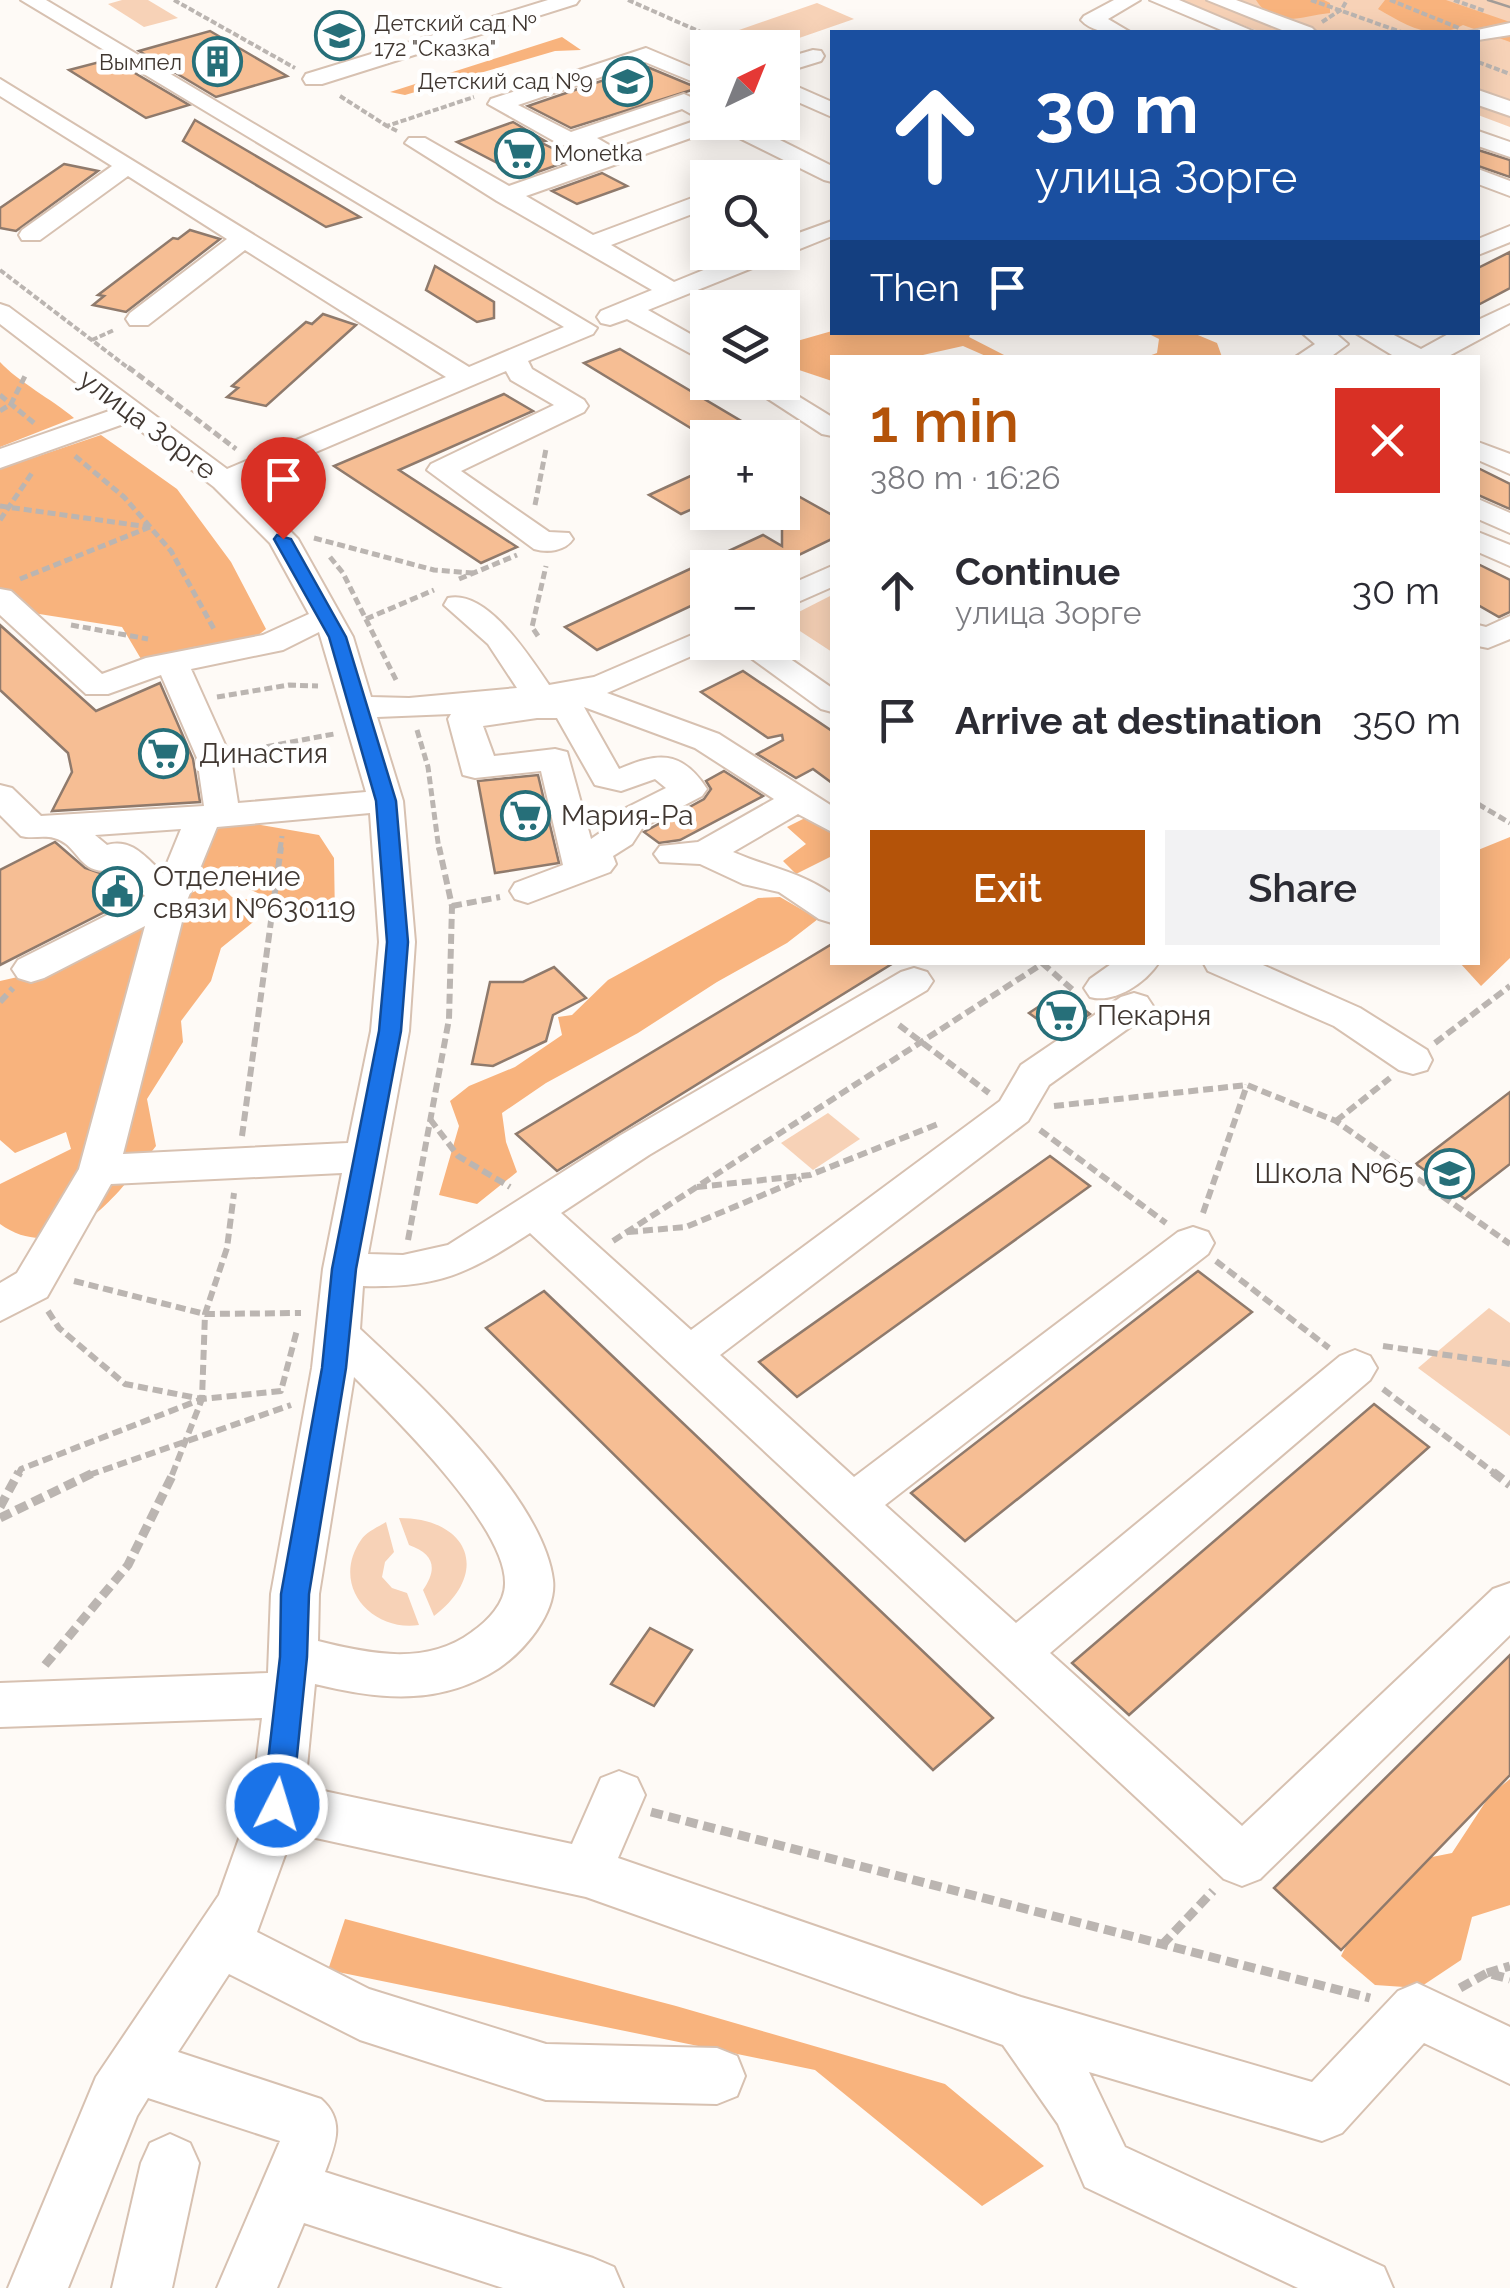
<!DOCTYPE html>
<html lang="en">
<head>
<meta charset="utf-8">
<style>
	body { margin:0; font-family:Raleway,sans-serif; background:#f2f2f3; color:#2b2b33; height:100vh; display:flex; flex-direction:column; font-size:38px; white-space:nowrap }
	* { box-sizing:border-box; margin:0 }
	p { font-size:32px; color:#7c7c81 }
	.icon { flex:none; width:55px; height:55px; fill:none; stroke:currentColor; stroke-width:2; stroke-linecap:round; stroke-linejoin:round }
	.map { position:relative; flex:1; overflow:hidden }
	.panel { position:absolute; left:830px; top:355px; width:650px; height:610px; display:flex; flex-direction:column; background:#fff; border-radius:0px; box-shadow:0 5px 25px #0003 }
	.panel>* { flex:none }
	.banner { position:absolute; left:830px; top:30px; width:650px; height:305px; border-radius:0px; box-shadow:0 5px 25px #0003; background:#1a4fa0; color:#fff; overflow:hidden }
	.needle { width:65px; rotate:43deg }
	.tools { position:absolute; left:690px; top:30px; display:grid; gap:20px }
	.tools a { display:grid; place-items:center; width:110px; height:110px; border-radius:0px; background:#fff; box-shadow:0 5px 25px #0003; font-size:50px }
	.pin { position:absolute; display:grid; place-items:center; width:85px; height:85px; color:#fff; margin:-102px -42px; border-radius:50% 50% 50% 0; rotate:-45deg; box-shadow:0 0 10px #0007 }
	.pin .icon { rotate:45deg }
	.me { position:absolute; width:110px; margin:-55px; rotate:5deg; stroke-linejoin:round; filter:drop-shadow(0 0 8px #0008) }
	.turn { display:flex; align-items:center; gap:35px; height:210px; padding:0 40px; font-size:45px }
	.turn .icon { width:130px; height:130px; stroke-width:2.5 }
	.turn b { display:block; font-size:70px; line-height:85px }
	.then { display:flex; align-items:center; height:95px; padding:0 40px; background:#0003; gap:20px; font-size:38px }
	.round { display:grid; place-items:center; flex:none; width:105px; height:105px; border-radius:0px; background:#f2f2f3 }
	.overview { display:flex; align-items:center; justify-content:space-between; height:170px; padding:0 40px }
	h1 { font-size:60px; font-weight:600; line-height:75px; color:#b45309 }
	.cta { display:flex; gap:20px; margin-top:auto; padding:20px 40px }
	.cta a { flex:1; height:115px; border-radius:0px; background:#b45309; color:#fff; font-size:40px; font-weight:600; line-height:115px; text-align:center }
	.cta a+a { background:#f2f2f3; color:#2b2b33 }
	ul { padding:0; list-style:none }
	li { display:flex; align-items:center; gap:30px; height:130px; padding:0 40px }
	li div { flex:1 }
	li b { display:block; font-size:38px }
	li em { font-style:normal }
	.map>svg:first-child { display:block }
	.green { fill:#f7d2b7 }
	.forest { fill:#f8b37d }
	.building { fill:#f6be94; stroke:#8f7a6c; stroke-width:2.5 }
	.lines { fill:none; stroke-linecap:round; stroke-linejoin:round }
	.minor-casing { stroke:#d7c1b1; stroke-width:4 }
	.path-far3 { stroke:#bbb5b1; stroke-width:4; stroke-dasharray:6 2.5; stroke-linecap:butt }
	.path-far2 { stroke:#bbb5b1; stroke-width:5; stroke-dasharray:8 4; stroke-linecap:butt }
	.path-far1 { stroke:#bbb5b1; stroke-width:6; stroke-dasharray:10 5; stroke-linecap:butt }
	.path { stroke:#bbb5b1; stroke-width:9; stroke-dasharray:12 6; stroke-linecap:butt }
	.minor { fill:#fff; fill-rule:evenodd }
	.tram { stroke:#a29c97; stroke-width:2.5 }
	.route { fill:#1a73e8; stroke:#114b97; stroke-width:2.5 }
	.labels { text-anchor:middle; stroke-width:9; stroke-linejoin:round; paint-order:stroke }
	.far-poi-label { font-size:22px; fill:#403731; stroke:#fff; text-anchor:start }
	.street-label { font-size:28px; fill:#403731; stroke:#fff }
	.poi-label { font-size:28px; fill:#403731; stroke:#fff; text-anchor:start }
</style>
</head>
<body>
<div class="map">
<svg width="1510" height="2288" viewBox="0 0 1510 2288">
	<rect width="100%" height="100%" fill="#fefaf6"/>
	<g class="green">
		<polygon points="122,0 148,0 178,18 144,27 108,4"/>
		<polygon points="1175,0 1510,0 1510,127 1478,115 1478,32 1261,32"/>
		<polygon points="817,3 854,19 776,46 739,30"/>
		<polygon points="832,595 832,652 783,620"/>
		<polygon points="828,1113 860,1139 813,1170 781,1143"/>
		<polygon points="1489,1308 1510,1323 1510,1436 1418,1368"/>
		<path d="M399,1518C468,1518 492,1572 434,1616L423,1590C438,1568 434,1554 409,1545Z"/>
		<path d="M386,1522L394,1552L385,1562L382,1577L392,1588L407,1593L419,1625C371,1632 330,1585 361,1540C366,1532 378,1527 386,1522Z"/>
	</g>
	<g class="forest">
		<path d="M1256,0H1324L1330,3V13C1301,16 1275,30 1256,0Z"/>
		<path d="M1385,0H1446L1510,22V42L1463,25C1431,42 1406,25 1378,9Z"/>
		<polygon points="562,37 581,50 555,51 405,95 390,92"/>
		<polygon points="832,331 971,333 969,337 1006,356 988,357 963,346 914,357 832,358 832,381 796,369 783,345"/>
		<polygon points="1147,333 1193,333 1217,343 1222,357 1146,357 1157,353 1159,339"/>
		<path d="M0,362C17,381 53,400 74,418L0,447Z"/>
		<polygon points="101,435 177,489 231,562 266,629 246,645 193,647 144,664 122,627 20,611 0,590 0,469"/>
		<polygon points="807,817 832,832 832,856 796,874 783,861 806,844 787,827"/>
		<polygon points="226,824 261,825 319,835 334,858 335,918 289,908 247,888 238,866 198,871 209,835"/>
		<polygon points="1510,837 1510,958 1481,986 1460,963 1478,962 1478,850"/>
		<path d="M216,882L232,897L257,901V919L221,948L211,981L181,1021L183,1042L147,1099L156,1146C120,1191 65,1270 0,1224V1184L71,1149L66,1132L15,1153L0,1140V981L53,969L162,906Z"/>
		<polygon points="780,897 818,919 787,943 717,982 638,1033 546,1083 502,1113 506,1142 517,1172 477,1204 439,1195 459,1126 450,1101 469,1086 515,1067 562,1035 558,1017 572,1015 608,980 758,898"/>
		<polygon points="1510,1779 1510,1905 1472,1917 1461,1960 1419,1988 1375,1985 1341,1956 1359,1920 1417,1860 1452,1853 1490,1795"/>
		<polygon points="345,1919 676,2006 945,2084 1044,2166 982,2206 815,2070 328,1970"/>
	</g>
	<g class="building">
		<polygon points="210,31 287,76 216,97 139,51"/>
		<polygon points="111,59 189,105 146,118 69,70"/>
		<polygon points="645,66 698,88 571,128 528,106"/>
		<polygon points="195,120 360,217 326,227 183,141"/>
		<polygon points="513,122 545,141 540,142 574,159 524,177 457,142"/>
		<polygon points="1478,150 1510,160 1510,177 1478,166"/>
		<polygon points="64,164 98,171 16,231 0,228 0,208"/>
		<polygon points="602,173 627,186 577,204 552,191"/>
		<polygon points="190,230 220,239 126,312 93,305 104,296 98,295 173,238 178,239"/>
		<polygon points="1510,252 1510,288 1478,305 1478,268"/>
		<polygon points="435,266 494,302 494,318 477,322 426,290"/>
		<polygon points="323,314 356,325 266,406 227,397 238,388 232,386 306,322 312,324"/>
		<polygon points="620,349 770,438 707,438 584,363"/>
		<polygon points="504,394 533,411 399,470 517,547 481,563 334,466"/>
		<polygon points="708,468 708,502 681,514 649,495"/>
		<polygon points="1478,468 1510,484 1510,509 1478,495"/>
		<polygon points="782,487 832,515 832,539 772,568 708,568 708,598 597,650 565,627 763,535 782,546"/>
		<polygon points="1478,564 1510,580 1510,612 1499,617 1478,605"/>
		<polygon points="0,625 96,711 160,683 193,759 200,802 52,811 72,772 68,753 0,690"/>
		<polygon points="743,671 832,731 832,783 813,769 796,778 757,754 783,740 782,735 768,738 701,692"/>
		<polygon points="724,771 763,796 680,840 659,843 644,832 704,799 711,789 706,781"/>
		<polygon points="538,775 559,863 495,873 478,781"/>
		<polygon points="55,842 85,868 103,874 115,873 138,895 0,965 0,870"/>
		<polygon points="832,944 832,962 895,962 557,1171 516,1134"/>
		<polygon points="554,967 586,998 553,1015 546,1041 493,1066 472,1064 490,982 523,982"/>
		<polygon points="1061,992 1090,1014 1059,1035 1029,1013"/>
		<polygon points="1510,1092 1510,1164 1465,1199 1416,1164"/>
		<polygon points="1050,1156 1090,1186 797,1397 759,1362"/>
		<polygon points="1198,1271 1252,1312 965,1541 911,1493"/>
		<polygon points="544,1291 993,1718 933,1770 486,1328"/>
		<polygon points="1374,1404 1429,1447 1129,1715 1072,1663"/>
		<polygon points="650,1628 692,1650 654,1706 611,1684"/>
		<polygon points="1510,1655 1510,1775 1341,1950 1274,1888"/>
	</g>
	<g class="lines">
		<defs>
			<g id="minor">
				<path d="M21,0H46L597,328L593,334L528,361L532,369L584,400L588,406L584,412L461,471L549,532L569,533L573,539C565,551 548,553 534,549L427,470L431,464L554,405L511,380L506,371L243,483L298,539L353,637L371,697L409,698L517,688L488,644L444,605L448,598C487,589 529,656 549,685L594,677L708,628V642L719,644L607,693L719,734L832,806V832L798,814L733,852C770,868 798,871 832,894V923L819,919L779,892L743,884L700,864L660,862L654,854L660,846L698,842L774,799L695,748L584,707L619,769C657,753 681,749 707,789L702,796L643,827L632,844L613,856L616,864L610,872L528,903L515,899L510,891L515,883L563,865L541,771L475,778L463,775L448,719L451,714L377,717L403,801L415,942L409,1031L368,1254L403,1255L448,1245L621,1135L901,972L914,968L927,972L933,981L927,990L649,1155L561,1213L691,1330L1000,1101L1021,1065L1121,997L1134,993L1147,997L1153,1006L1147,1015L1049,1085L1028,1121L720,1355L854,1477L1178,1232L1193,1227L1208,1232L1214,1243L1208,1254L885,1505L1016,1623L1340,1356L1355,1350L1370,1356L1377,1368L1370,1380L1050,1653L1242,1826L1493,1589L1510,1583V1635L1260,1879L1242,1886L1224,1879L530,1233C469,1273 439,1288 363,1286L360,1329C419,1384 543,1497 553,1580C557,1613 524,1651 499,1668C441,1706 380,1700 315,1684L305,1787L572,1844L601,1778L619,1771L637,1778L645,1795L618,1858L1021,1997L1312,2082L1398,1991L1417,1983L1510,2027V2084L1424,2043L1342,2133L1322,2141L1089,2072L1125,2147L1384,2267L1393,2288H1298L1085,2187L1058,2124L1003,2045L586,1897L293,1833L257,1932L369,1989L546,2044L717,2048L737,2056L745,2076L737,2096L717,2104L546,2100L360,2040L229,1974L178,2052L321,2099C346,2121 335,2145 325,2172L593,2258L614,2267L623,2288H503L304,2223L277,2288H217L280,2141L148,2098L137,2116L68,2288H8L96,2077L219,1895L251,1805L262,1718L0,1727V1683L268,1673L271,1594L312,1368L323,1269L342,1173L111,1184L47,1297L0,1321V1283L17,1273L79,1169L145,926L44,978L31,982L18,978L12,969L18,960L145,896L116,869C78,879 80,844 54,838C43,835 32,839 21,836L0,815V785L12,788L41,816L204,806L197,758L161,675L108,694H86L0,615V589L11,591L102,674L146,658L263,635L309,614L270,543L214,487L129,422L0,468V449L112,410L0,324V304L9,307L227,469L446,377L245,250L148,325H130L126,319L130,313L227,239L128,176L40,240H22L19,235L22,230L112,166L0,96V79L469,367L564,327ZM319,632L366,792L238,803L231,758L191,669L283,650ZM537,718H557L595,785L621,791L655,779L666,788L618,812L607,828L591,839L567,752L555,749L494,756L483,726ZM370,813L379,942L371,1031L348,1143L123,1154L188,898L217,827ZM181,829L163,873C145,857 132,838 107,845L95,835ZM354,1377C394,1417 507,1527 505,1584C505,1603 488,1621 472,1632C426,1666 370,1654 318,1641L319,1594Z"/>
				<polygon points="548,0 579,0 576,4 322,84 306,84 303,79 306,74"/>
				<path d="M1114,0H1140L1108,19L1130,32C1112,32 1094,34 1081,20L1084,16Z"/>
				<polygon points="1150,0 1179,0 1255,32 1226,32"/>
				<polygon points="1207,0 1236,0 1312,28 1316,32 1287,32"/>
				<polygon points="1510,23 1510,35 1478,40 1478,32 1468,32"/>
				<polygon points="646,48 708,74 708,88 645,62 518,105 571,132 684,94 708,105 708,122 744,122 832,166 832,182 824,180 719,128 526,196 593,235 708,192 708,208 611,245 674,282 748,252 782,252 782,239 832,221 832,236 648,310 708,344 708,363 627,319 610,325 601,323 597,317 601,311 652,290 497,201 405,143 409,138 425,138 509,186 700,119 682,109 597,138 609,145 597,152 561,145 488,104 491,99"/>
				<polygon points="813,50 821,51 824,56 821,61 782,73 782,59"/>
				<polygon points="782,80 832,102 832,117 782,95"/>
				<polygon points="1478,90 1510,101 1510,116 1478,105"/>
				<polygon points="1478,131 1510,142 1510,157 1478,146"/>
				<polygon points="1478,169 1510,181 1510,196 1478,184"/>
				<polygon points="1510,226 1510,242 1478,255 1478,239"/>
				<polygon points="1510,305 1510,323 1445,358 1397,358 1354,332 1388,332 1421,349 1452,332 1478,332 1478,320"/>
				<polygon points="1301,332 1334,332 1348,344 1329,358 1294,358 1315,344"/>
				<polygon points="742,382 775,382 832,417 832,436 822,434"/>
				<polygon points="1478,442 1510,454 1510,474 1478,460"/>
				<polygon points="1478,499 1510,513 1510,533 1478,519"/>
				<polygon points="1478,532 1510,545 1510,566 1478,552"/>
				<polygon points="832,566 832,587 782,609 782,588"/>
				<polygon points="1510,616 1510,639 1488,648 1478,646 1478,625 1486,627"/>
				<polygon points="729,642 766,642 832,688 832,712 821,709"/>
				<path d="M1114,962H1159C1146,983 1114,1004 1090,997L1084,988L1090,979Z"/>
				<polygon points="1203,962 1256,962 1360,1008 1427,1050 1432,1060 1427,1070 1413,1074 1399,1070 1334,1026 1208,971"/>
				<polygon points="170,2134 190,2143 199,2163 172,2288 112,2288 141,2163 150,2143"/>
			</g>
		</defs>
		<use href="#minor" class="minor-casing"/>
		<g class="path-far3">
			<polyline points="174,0 295,68"/>
			<polyline points="628,0 737,48"/>
			<polyline points="1311,0 1401,32"/>
			<polyline points="1390,0 1459,28"/>
			<polyline points="1454,0 1485,11"/>
			<polyline points="1322,22 1342,9 1347,0"/>
			<polyline points="1478,62 1510,74"/>
			<polyline points="340,96 387,126"/>
			<polyline points="397,131 387,126 474,97"/>
			<polyline points="0,270 131,370"/>
			<polyline points="92,340 114,330"/>
		</g>
		<g class="path-far2">
			<polyline points="128,367 236,449"/>
			<polyline points="0,395 34,423"/>
			<polyline points="0,411 11,404 25,376"/>
			<polyline points="75,456 124,497 171,551 215,631"/>
			<polyline points="535,505 546,449"/>
			<polyline points="0,506 149,527"/>
			<polyline points="0,520 32,473"/>
			<polyline points="314,538 434,570 473,573"/>
			<polyline points="330,557 343,573 397,682"/>
			<polyline points="20,579 150,527"/>
			<polyline points="459,579 517,555"/>
			<polyline points="366,619 434,590"/>
			<polyline points="71,625 148,639"/>
			<polyline points="538,636 532,627 546,566"/>
			<polyline points="217,697 289,685 318,686"/>
			<polyline points="417,730 428,767 439,850"/>
			<polyline points="243,751 334,734"/>
			<polyline points="1478,804 1510,823"/>
			<polyline points="280,850 282,836"/>
		</g>
		<g class="path-far1">
			<polyline points="452,906 500,897"/>
			<polyline points="1042,963 1073,990"/>
			<polyline points="0,1002 13,988"/>
			<polyline points="899,1025 989,1093"/>
			<polyline points="1435,1043 1510,986"/>
			<polyline points="1054,1106 1247,1085 1336,1121 1510,1244"/>
			<polyline points="430,1119 458,1156 510,1187"/>
			<polyline points="1336,1121 1390,1078"/>
			<polyline points="1040,1130 1166,1223"/>
			<polyline points="242,1136 281,847"/>
			<polyline points="697,1187 810,1175 938,1124"/>
			<polyline points="1203,1213 1247,1085"/>
			<polyline points="628,1232 686,1227 801,1179"/>
			<polyline points="408,1240 449,1019 452,906 439,847"/>
			<polyline points="613,1241 1045,962"/>
			<polyline points="1216,1261 1329,1348"/>
			<polyline points="74,1281 205,1314 301,1313"/>
			<polyline points="48,1311 59,1328 125,1384 202,1399 281,1391 297,1330"/>
			<polyline points="1383,1346 1510,1364"/>
			<polyline points="1383,1389 1497,1475"/>
			<polyline points="18,1475 21,1469 202,1399 205,1314 227,1248 234,1193"/>
			<polyline points="89,1475 291,1405"/>
			<polyline points="172,1475 202,1399"/>
		</g>
		<g class="path">
			<polyline points="1493,1472 1510,1485"/>
			<polyline points="0,1507 19,1472"/>
			<polyline points="0,1518 95,1472"/>
			<polyline points="45,1665 128,1565 174,1472"/>
			<polyline points="651,1812 1370,1998"/>
			<polyline points="1162,1945 1213,1891"/>
			<polyline points="1487,1973 1510,1966"/>
			<polyline points="1460,1988 1487,1973 1510,1979"/>
		</g>
		<use href="#minor" class="minor"/>
		<polyline class="tram" points="1488,0 1510,7"/>
	</g>
	<polygon class="route" points="277,535 291,539 346,637 396,801 408,942 401,1031 356,1269 346,1368 309,1594 307,1657 292,1805 288,1815 277,1819 267,1815 263,1805 280,1657 281,1594 322,1368 332,1269 379,1031 387,942 376,801 329,637 274,539"/>
	<defs>
		<symbol id="school-ring" viewBox="-11 -11 22 22"><circle r="9.5" fill="#fff" stroke="#266f79" stroke-width="1.5"/><path d="M0-5L7-2L0 1L-7-2ZM-4 1L0 2.5L4 1V4Q0 6-4 4Z" fill="#266f79"/></symbol>
		<symbol id="building-ring" viewBox="-11 -11 22 22"><circle r="9.5" fill="#fff" stroke="#266f79" stroke-width="1.5"/><path d="M-4-6H4V6H1V3H-1V6H-4ZM-2.5-4.3h1.7v1.8h-1.7ZM.8-4.3h1.7v1.8H.8ZM-2.5-1h1.7V.8h-1.7ZM.8-1h1.7V.8H.8Z" fill="#266f79"/></symbol>
		<symbol id="supermarket-ring" viewBox="-11 -11 22 22"><circle r="9.5" fill="#fff" stroke="#266f79" stroke-width="1.5"/><path d="M-6-5.5h2.5l.6 2H6L4.5 2H-2.5L-4.4-4H-6ZM-1.5 3.2a1.3 1.3 0 1 0 .1 0ZM3 3.2a1.3 1.3 0 1 0 .1 0Z" fill="#266f79"/></symbol>
		<symbol id="civic-ring" viewBox="-11 -11 22 22"><circle r="9.5" fill="#fff" stroke="#266f79" stroke-width="1.5"/><path d="M-.6-6.5H3V-4.5H.6V-3L4-1V1h2V6H-6V1h2V-1L-.6-3ZM-1.2 2.5V6h2.4V2.5Z" fill="#266f79"/></symbol>
	</defs>
	<g fill-rule="evenodd">
		<use href="#school-ring" x="312" y="8" width="55" height="55"/>
		<use href="#building-ring" x="190" y="34" width="55" height="55"/>
		<use href="#school-ring" x="600" y="54" width="55" height="55"/>
		<use href="#supermarket-ring" x="492" y="126" width="55" height="55"/>
		<use href="#supermarket-ring" x="136" y="726" width="55" height="55"/>
		<use href="#supermarket-ring" x="498" y="788" width="55" height="55"/>
		<use href="#civic-ring" x="90" y="864" width="55" height="55"/>
		<use href="#supermarket-ring" x="1034" y="988" width="55" height="55"/>
		<use href="#school-ring" x="1422" y="1146" width="55" height="55"/>
	</g>
	<g class="labels">
		<g class="far-poi-label">
			<text x="374" y="31">Детский сад №<tspan x="374" dy="25">172 "Сказка"</tspan></text>
			<text x="182" y="70" text-anchor="end">Вымпел</text>
			<text x="593" y="89" text-anchor="end">Детский сад №9</text>
			<text x="554" y="161">Monetka</text>
		</g>
		<g class="street-label">
			<text transform="translate(148 424) rotate(37)" y="10">улица Зорге</text>
		</g>
		<g class="poi-label">
			<text x="199" y="763">Династия</text>
			<text x="561" y="825">Мария-Ра</text>
			<text x="153" y="886">Отделение<tspan x="153" dy="32">связи №630119</tspan></text>
			<text x="1097" y="1025">Пекарня</text>
			<text x="1414" y="1183" text-anchor="end">Школа №65</text>
		</g>
	</g>
</svg>
<div class="tools">
<a><svg class="needle" viewBox="-14 -14 28 28"><path d="M0-13l5 13h-10z" fill="#e53935"/><path d="M0 13l5-13h-10z" fill="#7c7c81"/></svg></a>
<a><svg class="icon" aria-label="search" viewBox="0 0 24 24"><circle cx="10" cy="10" r="6"/><path d="M15 15l6 6"/></svg></a>
<a><svg class="icon" aria-label="layers" viewBox="0 0 24 24"><path d="M12 4l9 5-9 5-9-5zM3 14l9 5 9-5"/></svg></a>
<a>+</a>
<a>−</a>
</div>
<div class="pin" style="left:283px;top:539px;background:#d93025"><svg class="icon" aria-label="arrive" viewBox="0 0 24 24"><path d="M6 21V4h12l-3 4 3 4H6"/></svg></div>
<svg class="me" style="left:277px;top:1805px" viewBox="-20 -20 40 40"><circle r="17" fill="#1a73e8" stroke="#fff" stroke-width="3"/><path d="M0-11L8 9 0 5-8 9z" fill="#fff"/></svg>
<div class="banner">
<div class="turn"><svg class="icon" aria-label="ahead" viewBox="0 0 24 24"><path d="M12 20V5M6 11l6-6 6 6"/></svg><div><b>30 m</b>улица Зорге</div></div>
<div class="then">Then<svg class="icon" aria-label="arrive" viewBox="0 0 24 24"><path d="M6 21V4h12l-3 4 3 4H6"/></svg></div>
</div>
<section class="panel">
<div class="overview"><div><h1>1 min</h1><p>380 m · 16:26</p></div><a class="round" style="background:#d93025;color:#fff"><svg class="icon" aria-label="close" viewBox="0 0 24 24"><path d="M6 6l12 12M18 6L6 18"/></svg></a></div>
<ul>
<li><svg class="icon" aria-label="ahead" viewBox="0 0 24 24"><path d="M12 20V5M6 11l6-6 6 6"/></svg><div><b>Continue</b><p>улица Зорге</p></div><em>30 m</em></li>
<li><svg class="icon" aria-label="arrive" viewBox="0 0 24 24"><path d="M6 21V4h12l-3 4 3 4H6"/></svg><div><b>Arrive at destination</b></div><em>350 m</em></li>
</ul>
<div class="cta"><a>Exit</a><a>Share</a></div>
</section>
</div>
</body>
</html>
